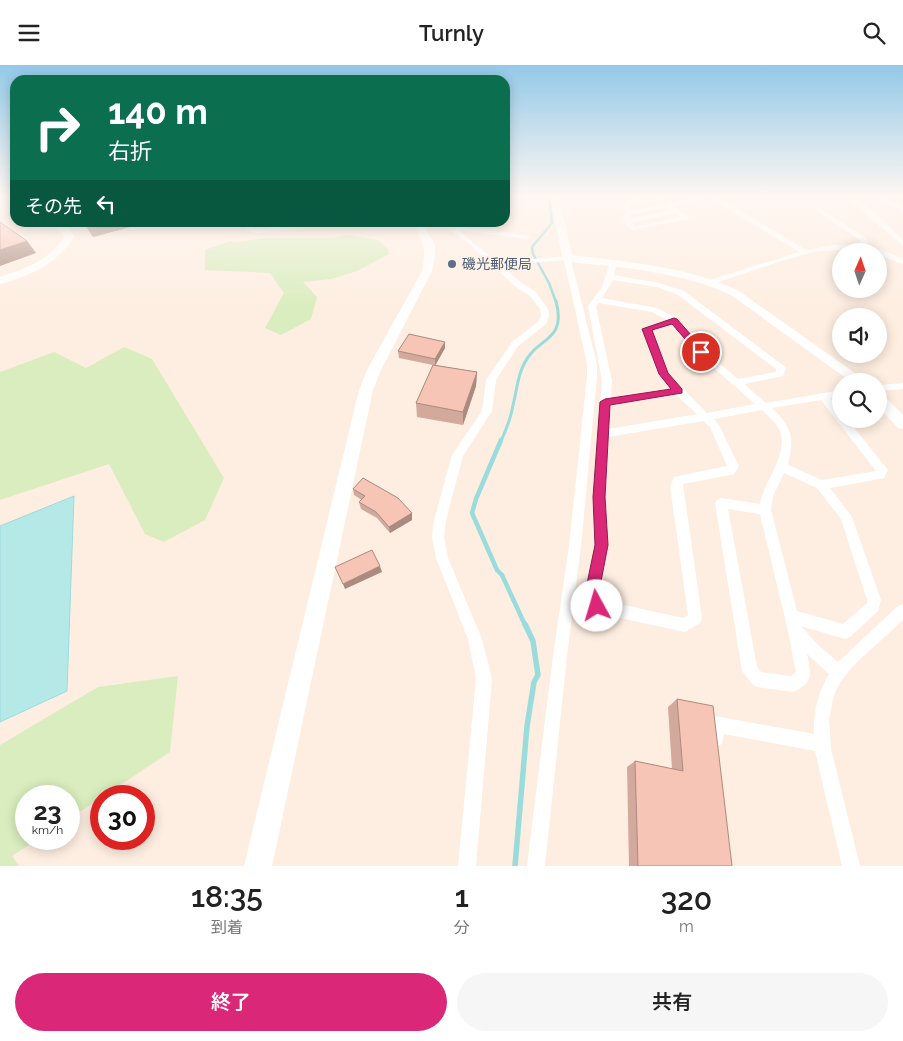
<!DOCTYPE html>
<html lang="ja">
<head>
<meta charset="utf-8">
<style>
	body { margin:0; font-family:Raleway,"Noto Sans JP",sans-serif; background:#f6f6f6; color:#222; height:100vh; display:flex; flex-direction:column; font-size:19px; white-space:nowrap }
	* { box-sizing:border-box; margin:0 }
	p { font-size:16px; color:#767676 }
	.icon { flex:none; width:28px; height:28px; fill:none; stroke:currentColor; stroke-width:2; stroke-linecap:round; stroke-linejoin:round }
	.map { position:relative; height:801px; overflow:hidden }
	.drawer { display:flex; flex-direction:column; background:#fff; flex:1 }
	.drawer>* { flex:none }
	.hud { position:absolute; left:10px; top:10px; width:500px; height:152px; border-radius:15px; box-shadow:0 2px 12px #0003; background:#0b6e4f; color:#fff; overflow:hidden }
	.needle { width:32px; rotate:3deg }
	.buttons { position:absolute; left:832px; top:178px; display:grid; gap:10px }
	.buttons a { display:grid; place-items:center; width:55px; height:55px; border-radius:50%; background:#fff; box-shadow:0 2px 12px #0003; font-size:25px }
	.speed { position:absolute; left:15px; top:720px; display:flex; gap:10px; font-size:25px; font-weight:700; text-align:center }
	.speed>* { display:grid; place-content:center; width:65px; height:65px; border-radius:50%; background:#fff; box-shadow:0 2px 12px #0003; line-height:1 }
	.speed small { font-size:12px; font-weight:400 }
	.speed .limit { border:8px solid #d22; background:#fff; color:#111 }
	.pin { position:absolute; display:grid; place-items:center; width:42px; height:42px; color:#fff; margin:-21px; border:2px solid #fff; border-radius:50%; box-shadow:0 1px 5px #0007 }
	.me { position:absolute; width:55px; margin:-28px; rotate:354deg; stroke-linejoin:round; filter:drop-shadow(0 0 4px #0008) }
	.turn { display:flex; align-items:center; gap:18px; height:105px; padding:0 15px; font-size:22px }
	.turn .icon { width:65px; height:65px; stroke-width:2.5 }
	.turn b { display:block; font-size:35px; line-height:42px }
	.then { display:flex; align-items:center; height:48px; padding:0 15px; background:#0003; gap:10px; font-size:19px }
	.eta { display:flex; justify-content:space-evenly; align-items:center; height:85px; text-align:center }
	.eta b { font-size:30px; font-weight:600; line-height:35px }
	.cta { display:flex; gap:10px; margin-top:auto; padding:10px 15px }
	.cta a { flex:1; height:58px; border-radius:30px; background:#db2777; color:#fff; font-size:20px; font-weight:600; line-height:58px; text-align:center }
	.cta a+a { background:#f6f6f6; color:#222 }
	header { display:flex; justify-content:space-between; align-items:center; height:65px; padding:0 15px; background:#fff; font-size:22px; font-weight:600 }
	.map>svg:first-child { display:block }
	.green { fill:#d9edbe }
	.water { fill:#b4e9e8; stroke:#99dcdb }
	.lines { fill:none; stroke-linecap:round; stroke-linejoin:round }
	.stream-far3 { stroke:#99dcdb; stroke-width:2.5 }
	.stream-far2 { stroke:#99dcdb; stroke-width:3 }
	.stream-far1 { stroke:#99dcdb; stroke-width:4.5 }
	.stream { stroke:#99dcdb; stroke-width:5.5 }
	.street { fill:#fff; fill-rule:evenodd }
	.secondary { fill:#fff; fill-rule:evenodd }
	.wall { fill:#d4a99d }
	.shaded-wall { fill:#ac8a7f }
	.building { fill:#f6c5b6; stroke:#ac8a7f }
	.route { fill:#db2777; stroke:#8e194d }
	.service-dot { fill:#5c6f8a; stroke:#fff3e9; stroke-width:2 }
	.labels { text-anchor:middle; stroke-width:4; stroke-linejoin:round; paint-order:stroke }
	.far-service-label { font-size:14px; fill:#4e5e75; stroke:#fff3e9; text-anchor:start }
</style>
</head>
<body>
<header><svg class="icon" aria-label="menu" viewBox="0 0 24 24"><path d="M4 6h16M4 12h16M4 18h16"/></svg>Turnly<svg class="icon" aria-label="search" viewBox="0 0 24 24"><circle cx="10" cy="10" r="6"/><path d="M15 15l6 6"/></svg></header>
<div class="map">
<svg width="903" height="801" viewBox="0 0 903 801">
	<rect width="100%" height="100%" fill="#feeee1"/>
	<g class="green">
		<polygon points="348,170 378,175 388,184 389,189 357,206 331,214 303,217 317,232 311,254 281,270 265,263 284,228 270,208 205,205 205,185 230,176 236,177 266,173 332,173"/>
		<polygon points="124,282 152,294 224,413 205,455 164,477 145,469 109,399 0,435 0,307 54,287 86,303"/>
		<polygon points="178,611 170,687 69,754 69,731 26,731 26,774 38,774 12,791 19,801 0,801 0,680 98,622"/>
	</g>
	<polygon class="water" points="74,431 67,626 0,657 0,461"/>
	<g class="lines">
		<polyline class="stream-far3" points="549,131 552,158 532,182 533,189 549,218 556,237"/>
		<path class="stream-far2" d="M501,376C506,365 511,353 513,340C517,326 517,312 524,299C537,271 567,278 556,236"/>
		<polyline class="stream-far1" points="501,375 476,434 472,448 497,505 502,510 525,560"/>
		<polyline class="stream" points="515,801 527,661 534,617 538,610 533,576 525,559"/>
		<g class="street">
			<path d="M630,131L644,134L675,131L644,138L634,135L629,143L630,146L698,131H716L806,185L835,180L858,181L860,179V175L817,146L816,145L819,143L866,173L868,180L866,182L882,185L903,194V199L879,190V186L835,185L814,187L775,198L713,219H710V215L799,187L710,133L672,141L689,152V154L632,165L623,157L625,148L623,143ZM666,142L671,145L630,154L631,149ZM675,148L681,152L635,162L631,158Z"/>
			<path d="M845,131C863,131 890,163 903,175V181Z"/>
			<polygon points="876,131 884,131 903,142 903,147"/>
			<polygon points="247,158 253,158 253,163 255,164 317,158 335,158 332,160 255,168 247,165"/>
			<polygon points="441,158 448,158 451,160 529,171 530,172 527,174 458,165 497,197 570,191 597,299 597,311 581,481 567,591 545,801 527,801 553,591 569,481 587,311 587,299 564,195 501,201 522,218 536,227 548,244 549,250 546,259 518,281 496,315 492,346 463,391 446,455 444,472 448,493 482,574 492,614 476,801 458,801 476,614 468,574 436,493 432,472 434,455 452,390 482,346 486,315 512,277 539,256 541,250 540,244 530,231 516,222 467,177"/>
			<path d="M610,197L617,199L614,210L659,218L684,226L784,301L786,303L783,311L744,319L766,338L841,325V331L830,333L841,347V354H847L888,405L884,413L880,414L830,423L852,452L881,535L878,546L850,572L845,574L801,561L816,578L838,597L898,541L903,539V555L854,600L841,616L834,630L829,654L831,684L860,801H842L815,686L724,669L722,679L716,681L710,679C707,671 706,662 709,653L715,651L814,669C813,647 818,628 829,609L807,589C811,609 815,617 793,627L757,622L752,619L742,606L715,438L717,435L721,433L760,439C763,418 789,389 780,366C776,357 768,351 762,345L714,354L719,360L739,401L734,409L730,410L683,419L702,553L700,558L685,567L597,548L592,546L584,533L596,480L593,432L602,316L588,241L602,222ZM613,215L657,222L678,230L776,304V307L738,314L704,285L674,252L657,243L602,233ZM599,238L652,247L667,255L643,264L658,309L670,324L611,333L612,316L596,241ZM671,260L698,289L755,339L707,348L667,308L652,265ZM676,330L697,349L609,364L610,340ZM821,335L876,406L822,415L788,400C794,373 793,363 772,343ZM703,356L710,362L727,401L674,412L670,421L688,550L683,553L601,535L598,531L608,480L605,432L608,372ZM784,408L817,423L841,454L867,535V538L843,559L797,546L771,445L773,431ZM728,444L760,449L788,566L796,607L791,611L761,607L757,602Z"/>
			<polygon points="903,318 903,324 879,326 879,320"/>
		</g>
		<g class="secondary">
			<path d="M550,131H559L572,190C629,197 686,201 739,226L866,316H850L731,230C692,212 652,206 610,201C595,199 578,199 563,195Z"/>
			<path d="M54,158L66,159L74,172C58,198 29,212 0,219V212C24,204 50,195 64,172Z"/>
			<path d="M413,158H422L435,180V191L432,206L381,305L373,325L272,801H244L359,325L367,305L422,206C427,182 423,177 413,158Z"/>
			<polygon points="879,329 884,331 903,350 903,364 898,363 879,343"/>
		</g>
	</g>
	<g class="wall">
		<polygon points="83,158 145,158 93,172"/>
		<polygon points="445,277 445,283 435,300 477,307 476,321 463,360 417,352 416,338 433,300 399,293 398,286"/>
		<polygon points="353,424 412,448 412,455 390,468 377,453 361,444 359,437 362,435 354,430"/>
		<polygon points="677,634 732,801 629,801 627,702 635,696 672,704 668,642"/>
	</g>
	<g class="shaded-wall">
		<polygon points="93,158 145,158 93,172 86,160"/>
		<polygon points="27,176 36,188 0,201 0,185"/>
		<polygon points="445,277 445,283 435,301 435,294"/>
		<polygon points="477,307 476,321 463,360 463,347"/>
		<polygon points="412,448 412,455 390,468 389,462"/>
		<polygon points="380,501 382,507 345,524 343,519"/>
	</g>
	<g class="building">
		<polygon points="0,157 27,176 0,185"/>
		<polygon points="84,158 93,158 86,160"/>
		<polygon points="409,269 445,277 435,294 398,286"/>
		<polygon points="433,300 477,307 463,347 416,338"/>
		<polygon points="363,413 398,433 412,448 389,462 376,447 359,437 365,431 353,424"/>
		<polygon points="372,485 380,501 343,519 335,502"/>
		<polygon points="677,634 713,641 732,801 638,801 635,696 683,706"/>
	</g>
	<linearGradient id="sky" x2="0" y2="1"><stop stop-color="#93c9e8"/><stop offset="0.54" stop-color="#fff7f2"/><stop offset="1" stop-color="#fff7f2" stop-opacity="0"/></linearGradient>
	<rect width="903" height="244" fill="url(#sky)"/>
	<polygon class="route" points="674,253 677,254 706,287 704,289 698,289 672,259 652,265 668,308 682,324 682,328 610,340 605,432 608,480 598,532 604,541 602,546 597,548 592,546 584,533 595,480 593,432 600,337 605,334 671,324 659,309 642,264"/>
	<circle class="service-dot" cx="452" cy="199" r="5"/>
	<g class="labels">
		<g class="far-service-label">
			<text x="462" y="204">磯光郵便局</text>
		</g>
	</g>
</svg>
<div class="buttons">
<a><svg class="needle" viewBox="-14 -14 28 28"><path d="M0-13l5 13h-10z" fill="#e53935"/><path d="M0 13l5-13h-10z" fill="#767676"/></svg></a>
<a><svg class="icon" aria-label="sound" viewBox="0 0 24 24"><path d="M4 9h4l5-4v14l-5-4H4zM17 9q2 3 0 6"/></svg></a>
<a><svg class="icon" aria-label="search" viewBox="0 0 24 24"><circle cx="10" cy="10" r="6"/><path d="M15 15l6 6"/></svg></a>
</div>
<div class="speed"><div>23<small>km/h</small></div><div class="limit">30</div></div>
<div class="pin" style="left:701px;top:287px;background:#d93025"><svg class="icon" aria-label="arrive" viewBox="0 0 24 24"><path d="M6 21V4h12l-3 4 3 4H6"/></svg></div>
<svg class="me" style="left:597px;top:541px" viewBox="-20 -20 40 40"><circle r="19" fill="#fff"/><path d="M0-13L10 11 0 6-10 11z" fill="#db2777"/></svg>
<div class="hud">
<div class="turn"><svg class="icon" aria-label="right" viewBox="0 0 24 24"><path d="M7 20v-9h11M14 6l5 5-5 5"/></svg><div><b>140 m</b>右折</div></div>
<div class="then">その先<svg class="icon" aria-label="left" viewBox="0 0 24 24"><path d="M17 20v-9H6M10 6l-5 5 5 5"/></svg></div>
</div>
</div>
<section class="drawer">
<div class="eta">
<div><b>18:35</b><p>到着</p></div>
<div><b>1</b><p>分</p></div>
<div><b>320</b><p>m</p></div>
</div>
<div class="cta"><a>終了</a><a>共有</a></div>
</section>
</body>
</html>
